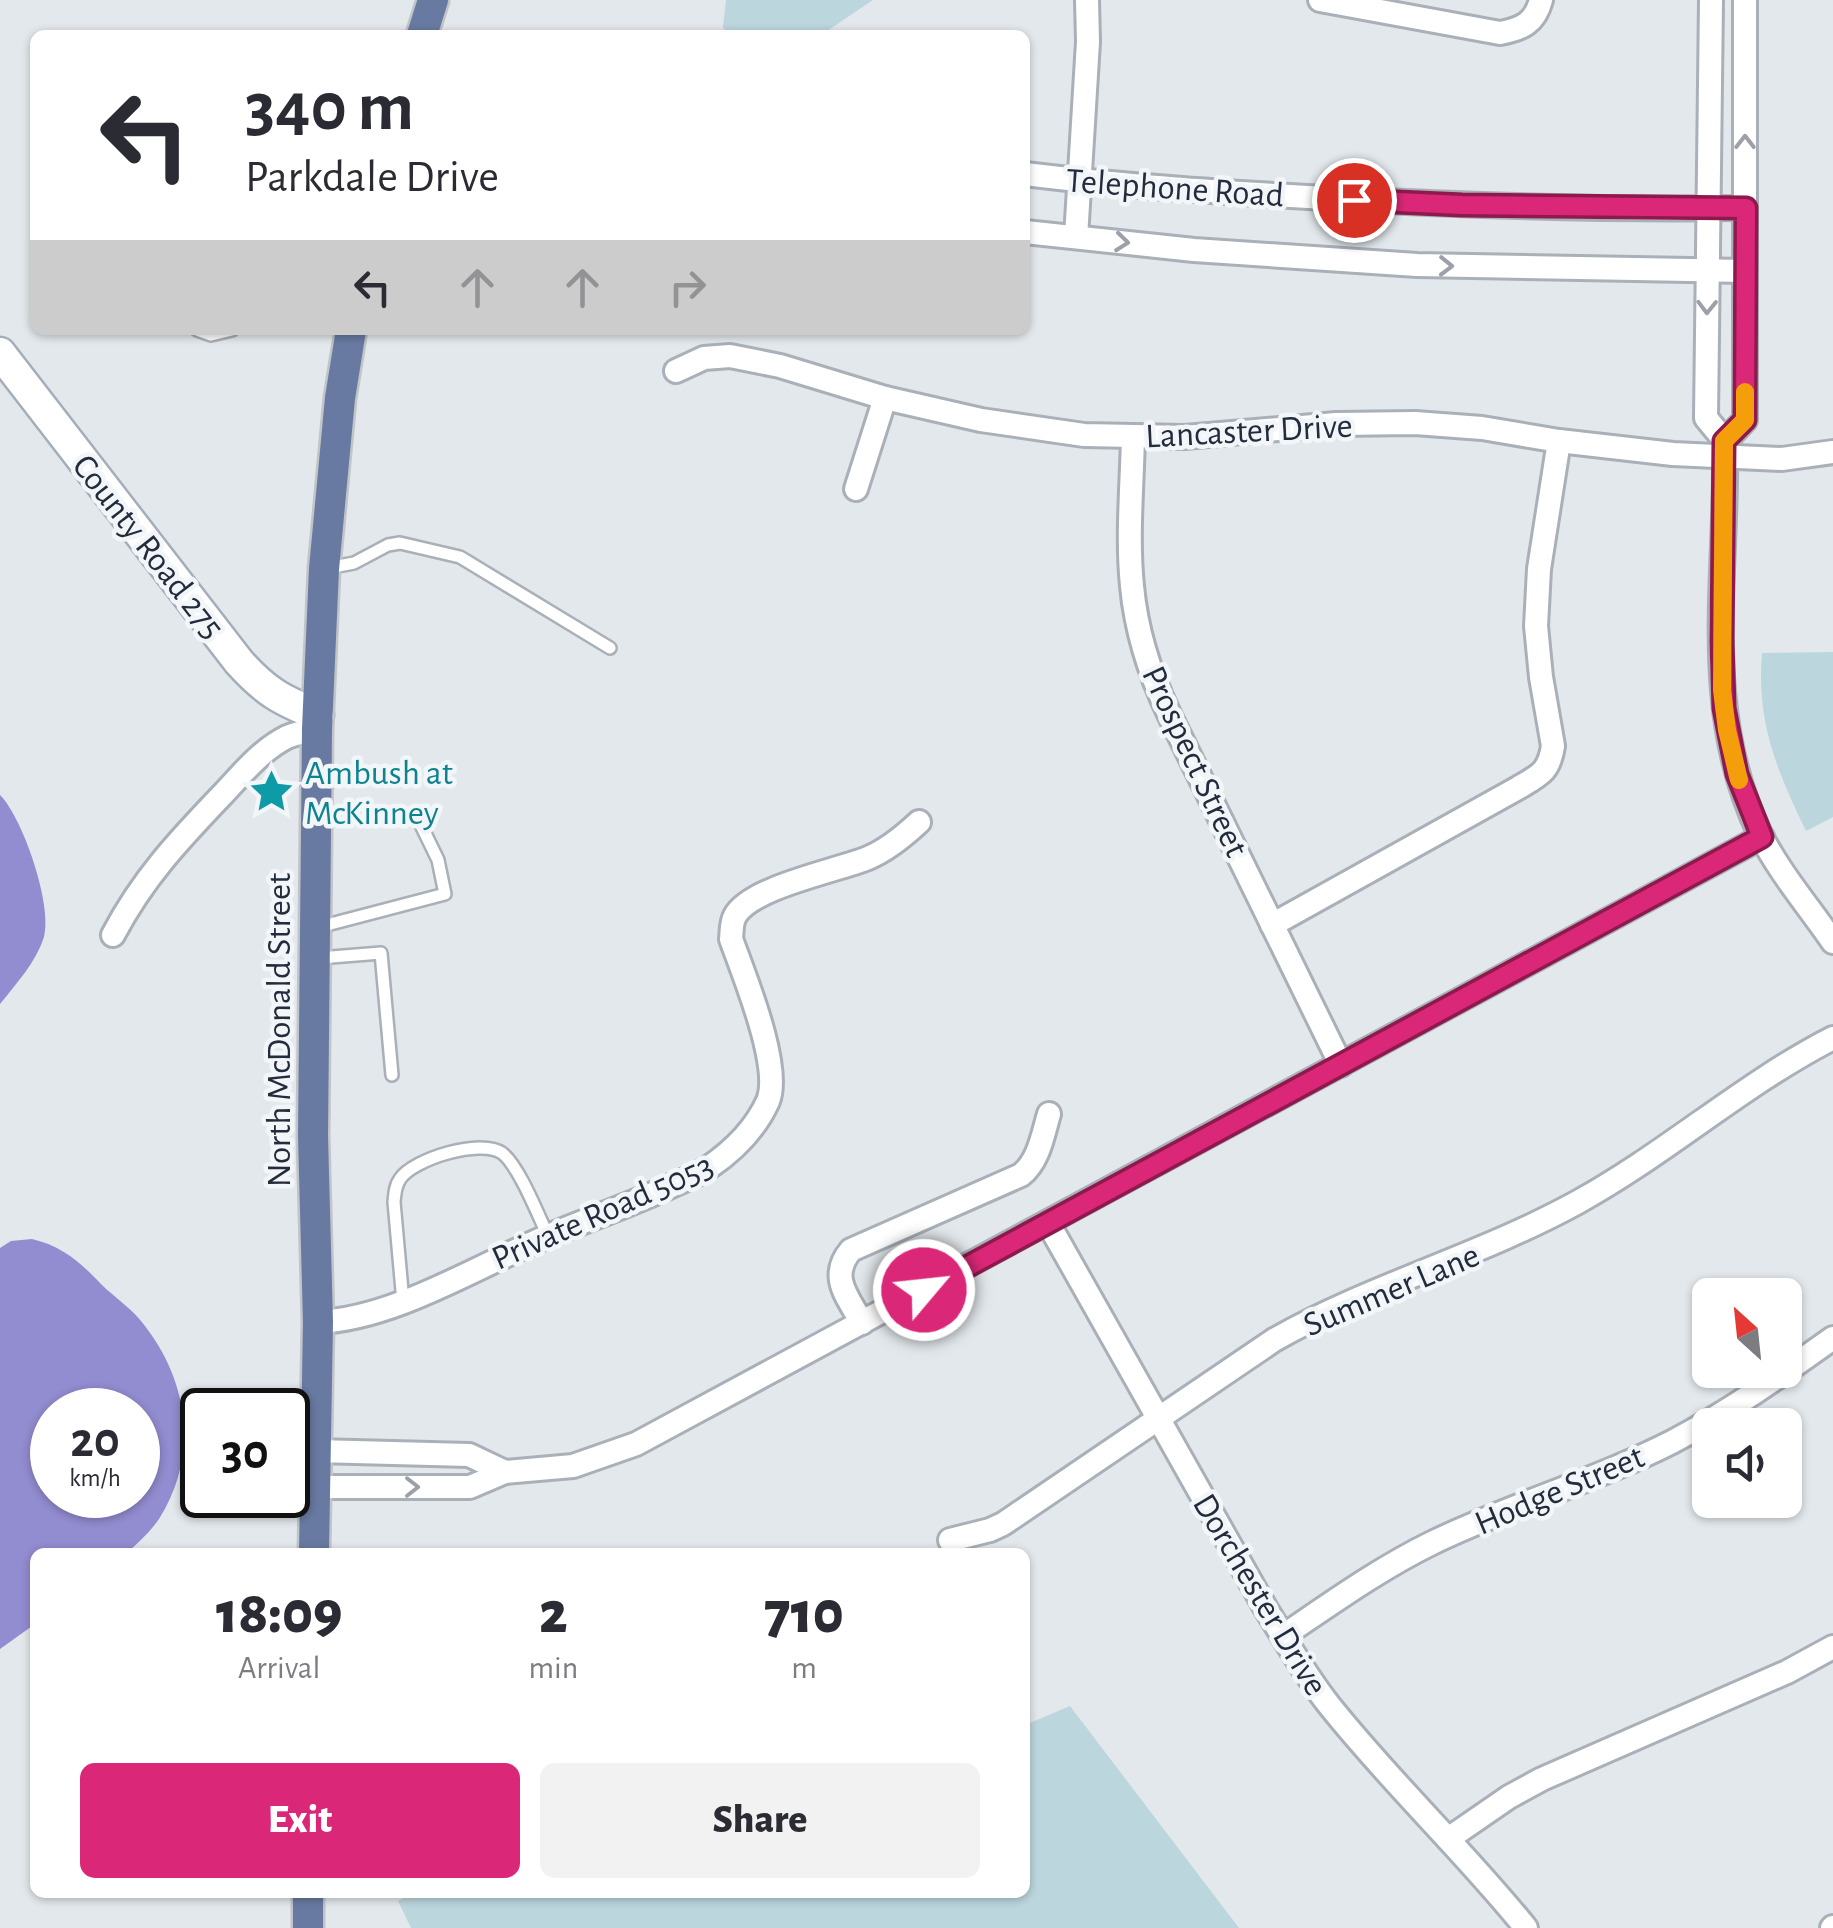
<!DOCTYPE html>
<html lang="en">
<head>
<meta charset="utf-8">
<style>
	body { margin:0; font-family:"Alegreya Sans",sans-serif; background:#f2f2f3; color:#2b2b33; height:100vh; display:flex; flex-direction:column; font-size:38px; white-space:nowrap }
	* { box-sizing:border-box; margin:0 }
	p { font-size:32px; color:#7c7c81 }
	.icon { flex:none; width:55px; height:55px; fill:none; stroke:currentColor; stroke-width:2; stroke-linecap:round; stroke-linejoin:round }
	.map { position:relative; flex:1; overflow:hidden }
	.side { position:absolute; left:30px; top:1548px; width:1000px; height:350px; display:flex; flex-direction:column; background:#fff; border-radius:15px; box-shadow:0 2px 8px #0004 }
	.side>* { flex:none }
	.banner { position:absolute; left:30px; top:30px; width:1000px; height:305px; border-radius:15px; box-shadow:0 2px 8px #0004; background:#fff; color:#2b2b33; overflow:hidden }
	.needle { width:65px; rotate:333deg }
	.controls { position:absolute; left:1692px; top:1278px; display:grid; gap:20px }
	.controls a { display:grid; place-items:center; width:110px; height:110px; border-radius:15px; background:#fff; box-shadow:0 2px 8px #0004; font-size:50px }
	.speed { position:absolute; left:30px; top:1388px; display:flex; gap:20px; font-size:50px; font-weight:700; text-align:center }
	.speed>* { display:grid; place-content:center; width:130px; height:130px; border-radius:50%; background:#fff; box-shadow:0 2px 8px #0004; line-height:1 }
	.speed small { font-size:25px; font-weight:400 }
	.speed .limit { border:5px solid #111; border-radius:15px; background:#fff; color:#111 }
	.pin { position:absolute; display:grid; place-items:center; width:85px; height:85px; color:#fff; margin:-42px; border:5px solid #fff; border-radius:50%; box-shadow:0 2px 10px #0007 }
	.me { position:absolute; width:110px; margin:-55px; rotate:62deg; stroke-linejoin:round; filter:drop-shadow(0 0 8px #0008) }
	.turn { display:flex; align-items:center; gap:35px; height:210px; padding:0 50px; font-size:45px }
	.turn .icon { width:130px; height:130px; stroke-width:2.5 }
	.turn b { display:block; font-size:70px; line-height:85px }
	.lanes { display:flex; align-items:center; height:95px; padding:0 50px; background:#0003; justify-content:center; gap:50px; direction:ltr }
	.lanes .off { opacity:.35 }
	.eta { display:flex; justify-content:space-evenly; align-items:center; height:170px; text-align:center }
	.eta b { font-size:60px; font-weight:800; line-height:70px }
	.cta { display:flex; gap:20px; margin-top:auto; padding:20px 50px }
	.cta a { flex:1; height:115px; border-radius:15px; background:#db2777; color:#fff; font-size:40px; font-weight:800; line-height:115px; text-align:center }
	.cta a+a { background:#f2f2f3; color:#2b2b33 }
	.map>svg:first-child { display:block }
	.green { fill:#bcd6dd }
	.water { fill:#928cd0; fill-rule:evenodd }
	.lines { fill:none; stroke-linecap:round; stroke-linejoin:round }
	.lane-casing { stroke:#a9b0b8; stroke-width:16 }
	.street-casing { stroke:#a9b0b8; stroke-width:28 }
	.secondary-casing { stroke:#a4aebb; stroke-width:35 }
	.primary-casing { stroke:#c1c4c9; stroke-width:35 }
	.lane { stroke:#fff; stroke-width:11 }
	.street { stroke:#fff; stroke-width:22 }
	.secondary { stroke:#fff; stroke-width:30 }
	.primary { stroke:#687aa1; stroke-width:30 }
	.oneway { stroke:#9ca0a8 }
	.route-casing { stroke:#8e194d; stroke-width:25 }
	.route { stroke:#db2777; stroke-width:18 }
	.slow { stroke:#f59e0b; stroke-width:18 }
	.labels { text-anchor:middle; stroke-width:9; stroke-linejoin:round; paint-order:stroke }
	.street-label { font-size:35px; fill:#232c3d; stroke:#f3f6f9 }
	.culture-label { font-size:35px; fill:#0d838f; stroke:#f3f6f9; text-anchor:start }
</style>
</head>
<body>
<div class="map">
<svg width="1833" height="1928" viewBox="0 0 1833 1928">
	<rect width="100%" height="100%" fill="#e3e8ec"/>
	<g class="green">
		<polygon points="726,0 873,0 821,35 728,35 723,27"/>
		<path d="M1833,652V817L1806,831C1777,771 1756,722 1762,653Z"/>
		<polygon points="1070,1706 1239,1928 411,1928 398,1901 416,1892 1025,1892 1025,1725"/>
	</g>
	<g class="water">
		<path d="M0,795C23,818 53,906 44,937C36,962 16,984 0,1004Z"/>
		<path d="M32,1239C62,1246 80,1262 101,1284C115,1298 133,1309 145,1326C189,1383 199,1456 159,1519C150,1532 139,1542 128,1552H35V1624L0,1649V1248L11,1241ZM52,1410H138V1495H52Z"/>
	</g>
	<g class="lines">
		<defs>
			<g id="lane">
				<polyline points="197,330 211,335 232,330"/>
				<polyline points="328,568 354,563 388,545 400,543 460,557 610,648"/>
				<polyline points="319,927 445,894 438,860 421,825"/>
				<polyline points="319,958 381,953 392,1075"/>
				<path d="M403,1302L394,1202C395,1193 395,1186 400,1179C413,1159 481,1138 502,1153C519,1166 538,1215 548,1236"/>
			</g>
			<g id="street">
				<path d="M1320,0L1500,33C1522,29 1535,23 1541,0"/>
				<path d="M1711,0L1706,418L1725,441C1728,576 1699,707 1760,834C1779,872 1809,907 1833,942"/>
				<path d="M1025,174C1130,187 1237,193 1343,199C1477,206 1611,210 1745,208"/>
				<polyline points="1025,232 1194,250 1417,265 1745,271"/>
				<polyline points="1076,237 1088,42 1087,0"/>
				<polyline points="676,371 704,358 730,356 780,366 885,398 981,420 1084,435 1185,437 1336,424 1415,423 1482,428 1559,441 1673,454 1782,459 1833,452"/>
				<path d="M1133,436C1132,486 1127,537 1132,586C1136,630 1150,674 1169,714L1341,1065"/>
				<polyline points="1725,441 1745,420 1745,0"/>
				<polyline points="856,489 885,398"/>
				<path d="M1272,925L1518,788C1540,775 1549,772 1553,746L1541,677L1536,626L1539,569L1559,441"/>
				<path d="M113,935C143,878 179,840 223,794C242,774 261,750 287,737C296,733 307,731 317,729"/>
				<path d="M1048,1223L1266,1609C1286,1641 1305,1675 1329,1705C1391,1783 1464,1851 1526,1928"/>
				<path d="M318,1322C393,1319 476,1267 546,1237C588,1219 631,1205 673,1185C685,1180 697,1175 708,1168C733,1151 755,1130 768,1101C782,1067 744,975 731,939C732,931 731,923 735,916C751,887 836,871 868,858C887,850 904,836 919,822"/>
				<path d="M862,1323C848,1297 828,1277 851,1250L1021,1175C1039,1161 1043,1134 1049,1114"/>
				<polyline points="316,1451 469,1455 505,1472"/>
				<polyline points="315,1487 470,1487 505,1472 573,1466 636,1444 1762,837"/>
				<path d="M950,1540L990,1530L1003,1524L1274,1340C1371,1285 1480,1256 1578,1202C1667,1153 1743,1084 1833,1038"/>
				<path d="M1283,1636C1332,1603 1379,1569 1432,1543C1510,1505 1595,1481 1672,1442C1729,1412 1781,1375 1833,1338"/>
				<polyline points="1448,1839 1509,1797 1542,1779 1787,1672 1833,1647"/>
				<polyline points="1832,1928 1833,1927"/>
			</g>
			<path id="secondary" d="M0,353L239,662C266,692 281,700 318,715"/>
			<g id="primary">
				<polyline points="422,35 433,0"/>
				<polyline points="314,1552 318,1322 313,1136 317,729 324,569 340,398 351,330"/>
				<polyline points="308,1928 308,1892"/>
			</g>
		</defs>
		<use href="#lane" class="lane-casing"/>
		<use href="#street" class="street-casing"/>
		<use href="#secondary" class="secondary-casing"/>
		<use href="#primary" class="primary-casing"/>
		<use href="#lane" class="lane"/>
		<use href="#street" class="street"/>
		<use href="#secondary" class="secondary"/>
		<use href="#primary" class="primary"/>
	</g>
	<defs><path id="oneway-chevron" d="M-2-3.5L2.5 0L-2 3.5" fill="none" stroke-width="1.6" stroke-linecap="round" stroke-linejoin="round" transform="scale(2.5)"/></defs>
	<g class="oneway">
		<use href="#oneway-chevron" transform="translate(1745 142) rotate(-90)"/>
		<use href="#oneway-chevron" transform="translate(1122 242) rotate(6)"/>
		<use href="#oneway-chevron" transform="translate(1446 266) rotate(1)"/>
		<use href="#oneway-chevron" transform="translate(1707 307) rotate(91)"/>
		<use href="#oneway-chevron" transform="translate(412 1487)"/>
	</g>
	<g class="lines">
		<defs>
			<polyline id="route" points="924,1290 1762,837 1737,774 1724,708 1722,641 1724,441 1745,420 1746,208 1462,205 1354,200"/>
		</defs>
		<use href="#route" class="route-casing"/>
		<use href="#route" class="route"/>
		<polyline class="slow" points="1739,780 1727,730 1722,690 1724,441 1745,420 1745,392"/>
	</g>
	<defs>
		<symbol id="sight-bare" viewBox="-9 -9 18 18"><path d="M0-6L1.8-2.2L6-1.7L2.9 1.2L3.7 5.4L0 3.3L-3.7 5.4L-2.9 1.2L-6-1.7L-1.8-2.2Z" fill="#0f9aa8" stroke="#f3f6f9" stroke-width="2.5" paint-order="stroke"/></symbol>
	</defs>
	<g fill-rule="evenodd">
		<use href="#sight-bare" x="240" y="760" width="63" height="63"/>
	</g>
	<g class="labels">
		<g class="street-label">
			<text transform="translate(1175 187) rotate(4)" y="12">Telephone Road</text>
			<text transform="translate(1249 430) rotate(-3)" y="12">Lancaster Drive</text>
			<text transform="translate(149 546) rotate(52)" y="12">County Road 275</text>
			<text transform="translate(1196 761) rotate(65)" y="12">Prospect Street</text>
			<text transform="translate(278 1030) rotate(-90)" y="12">North McDonald Street</text>
			<text transform="translate(602 1211) rotate(-24)" y="12">Private Road 5053</text>
			<text transform="translate(1391 1289) rotate(-23)" y="12">Summer Lane</text>
			<text transform="translate(1559 1489) rotate(-23)" y="12">Hodge Street</text>
			<text transform="translate(1261 1594) rotate(59)" y="12">Dorchester Drive</text>
		</g>
		<g class="culture-label">
			<text x="305" y="784">Ambush at<tspan x="305" dy="40">McKinney</tspan></text>
		</g>
	</g>
</svg>
<div class="controls">
<a><svg class="needle" viewBox="-14 -14 28 28"><path d="M0-13l5 13h-10z" fill="#e53935"/><path d="M0 13l5-13h-10z" fill="#7c7c81"/></svg></a>
<a><svg class="icon" aria-label="sound" viewBox="0 0 24 24"><path d="M4 9h4l5-4v14l-5-4H4zM17 9q2 3 0 6"/></svg></a>
</div>
<div class="speed"><div>20<small>km/h</small></div><div class="limit">30</div></div>
<div class="pin" style="left:1354px;top:200px;background:#d93025"><svg class="icon" aria-label="arrive" viewBox="0 0 24 24"><path d="M6 21V4h12l-3 4 3 4H6"/></svg></div>
<svg class="me" style="left:924px;top:1290px" viewBox="-20 -20 40 40"><circle r="17" fill="#db2777" stroke="#fff" stroke-width="3"/><path d="M0-11L8 9 0 5-8 9z" fill="#fff"/></svg>
<div class="banner">
<div class="turn"><svg class="icon" aria-label="left" viewBox="0 0 24 24"><path d="M17 20v-9H6M10 6l-5 5 5 5"/></svg><div><b>340 m</b>Parkdale Drive</div></div>
<div class="lanes"><svg class="icon" aria-label="left" viewBox="0 0 24 24"><path d="M17 20v-9H6M10 6l-5 5 5 5"/></svg><svg class="icon off" aria-label="ahead" viewBox="0 0 24 24"><path d="M12 20V5M6 11l6-6 6 6"/></svg><svg class="icon off" aria-label="ahead" viewBox="0 0 24 24"><path d="M12 20V5M6 11l6-6 6 6"/></svg><svg class="icon off" aria-label="right" viewBox="0 0 24 24"><path d="M7 20v-9h11M14 6l5 5-5 5"/></svg></div>
</div>
<section class="side">
<div class="eta">
<div><b>18:09</b><p>Arrival</p></div>
<div><b>2</b><p>min</p></div>
<div><b>710</b><p>m</p></div>
</div>
<div class="cta"><a>Exit</a><a>Share</a></div>
</section>
</div>
</body>
</html>
